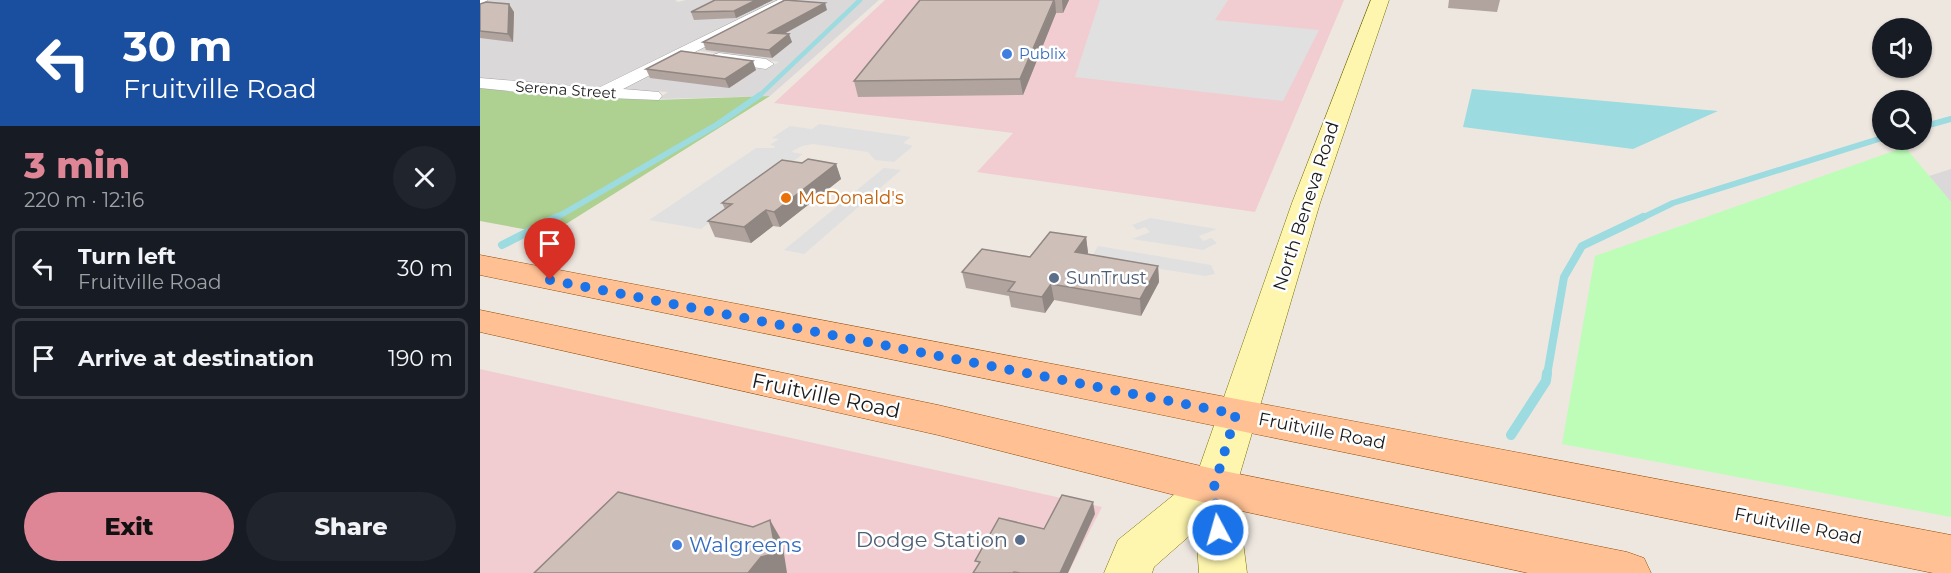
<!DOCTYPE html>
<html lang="en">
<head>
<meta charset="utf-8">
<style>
	body { margin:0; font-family:Montserrat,sans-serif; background:#20242c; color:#f1f3f6; height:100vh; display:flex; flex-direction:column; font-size:22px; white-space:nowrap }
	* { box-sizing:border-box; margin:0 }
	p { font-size:20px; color:#9ea1a6 }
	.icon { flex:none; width:33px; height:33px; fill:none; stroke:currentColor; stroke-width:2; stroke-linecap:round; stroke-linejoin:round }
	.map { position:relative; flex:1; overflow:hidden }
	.details { display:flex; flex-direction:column; background:#171b24; width:480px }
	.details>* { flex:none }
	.hud { background:#1a4fa0; color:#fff; overflow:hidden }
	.controls { position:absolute; left:1392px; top:18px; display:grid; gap:12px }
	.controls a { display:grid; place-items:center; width:60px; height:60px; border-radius:50%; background:#171b24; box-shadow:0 2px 4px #0004; font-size:30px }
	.pin { position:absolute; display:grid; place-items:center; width:51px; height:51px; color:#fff; margin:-62px -26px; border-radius:50% 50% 50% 0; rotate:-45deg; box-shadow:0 0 6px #0007 }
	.pin .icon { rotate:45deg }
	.me { position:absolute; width:66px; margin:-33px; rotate:354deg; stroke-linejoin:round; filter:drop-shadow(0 0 4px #0008) }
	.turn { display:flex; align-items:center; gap:21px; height:126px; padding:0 24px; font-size:27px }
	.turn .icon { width:78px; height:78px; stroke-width:2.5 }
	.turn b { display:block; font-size:42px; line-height:51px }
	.round { display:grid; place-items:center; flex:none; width:63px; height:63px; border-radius:32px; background:#20242c }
	.head { display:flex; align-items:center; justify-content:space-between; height:102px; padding:0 24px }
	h1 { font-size:36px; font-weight:800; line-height:45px; color:#de8695 }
	.primary-button { display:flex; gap:12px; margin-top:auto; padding:12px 24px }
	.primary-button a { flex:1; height:69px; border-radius:36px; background:#de8695; color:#111; font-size:24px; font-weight:800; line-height:69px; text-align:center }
	.primary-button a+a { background:#20242c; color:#f1f3f6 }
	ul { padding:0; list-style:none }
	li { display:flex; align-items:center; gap:18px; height:81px; margin:0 12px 9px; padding:0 12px; border:3px solid #363941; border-radius:9px }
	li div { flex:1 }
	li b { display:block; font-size:22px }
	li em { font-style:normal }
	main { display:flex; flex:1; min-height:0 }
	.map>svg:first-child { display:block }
	.residential { fill:#dad8d9 }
	.commercial { fill:#f1cdd1 }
	.forest { fill:#aed191 }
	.park { fill:#bdfdb8 }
	.parking { fill:#e0e0e0 }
	.water { fill:#9cdbe0 }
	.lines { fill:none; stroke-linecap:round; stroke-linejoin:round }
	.stream-far3 { stroke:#9cdbe0; stroke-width:4.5 }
	.stream-far2 { stroke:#9cdbe0; stroke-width:6 }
	.stream-far1 { stroke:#9cdbe0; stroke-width:8 }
	.stream { stroke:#9cdbe0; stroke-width:10 }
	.minor-casing { stroke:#a3a3a3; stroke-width:1 }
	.secondary-casing { stroke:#756f00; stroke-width:1 }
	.primary-casing { stroke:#934b00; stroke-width:1 }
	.minor { fill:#fff; fill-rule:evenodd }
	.secondary { fill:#fef6ae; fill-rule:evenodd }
	.primary { fill:#ffc094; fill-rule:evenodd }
	.wall { fill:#b1a49f }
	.shaded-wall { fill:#908682 }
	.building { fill:#cebfb9; stroke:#908682; stroke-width:1.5 }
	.route { stroke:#1a73e8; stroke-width:10; stroke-dasharray:0 18 }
	.shop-dot { fill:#3f7fe0; stroke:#fff; stroke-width:2 }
	.food-dot { fill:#e8710a; stroke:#fff; stroke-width:2 }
	.service-dot { fill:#5c6f8a; stroke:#fff; stroke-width:2 }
	.labels { text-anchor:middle; stroke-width:5; stroke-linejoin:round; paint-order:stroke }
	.far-shop-label { font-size:15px; fill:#366cbe; stroke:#fff; text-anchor:start }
	.far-street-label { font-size:15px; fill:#1c1c1c; stroke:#fff }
	.food-label { font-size:18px; fill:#c56008; stroke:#fff; text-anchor:start }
	.street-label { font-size:18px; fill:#1c1c1c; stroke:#fff }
	.service-label { font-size:18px; fill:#4e5e75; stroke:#fff; text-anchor:start }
	.near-street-label { font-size:21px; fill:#1c1c1c; stroke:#fff }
	.near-service-label { font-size:21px; fill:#4e5e75; stroke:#fff; text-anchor:end }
	.near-shop-label { font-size:21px; fill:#366cbe; stroke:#fff; text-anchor:start }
</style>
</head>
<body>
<main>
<section class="details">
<div class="hud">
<div class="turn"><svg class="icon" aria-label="left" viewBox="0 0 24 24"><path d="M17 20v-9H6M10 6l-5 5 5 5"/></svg><div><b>30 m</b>Fruitville Road</div></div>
</div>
<div class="head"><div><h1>3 min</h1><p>220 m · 12:16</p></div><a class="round"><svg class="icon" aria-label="close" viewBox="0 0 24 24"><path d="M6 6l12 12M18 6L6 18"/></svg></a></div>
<ul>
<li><svg class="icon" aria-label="left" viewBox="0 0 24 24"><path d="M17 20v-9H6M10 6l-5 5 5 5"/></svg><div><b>Turn left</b><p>Fruitville Road</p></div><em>30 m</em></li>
<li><svg class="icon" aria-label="arrive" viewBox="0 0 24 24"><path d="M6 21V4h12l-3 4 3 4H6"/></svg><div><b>Arrive at destination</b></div><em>190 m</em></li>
</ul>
<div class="primary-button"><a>Exit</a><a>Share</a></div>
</section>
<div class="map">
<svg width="1471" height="573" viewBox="0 0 1471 573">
	<rect width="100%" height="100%" fill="#eee7e0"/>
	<g class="residential">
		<polygon points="9,0 195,0 198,2 206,0 301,0 120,89 0,78 0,3"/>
		<polygon points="316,0 399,0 290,96 177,99 188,92 137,89 199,58 286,69 299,62 214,50"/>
		<polygon points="1471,169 1471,202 1449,176"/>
	</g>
	<g class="commercial">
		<polygon points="405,0 864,0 775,212 497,172 533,133 294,103"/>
		<polygon points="0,369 622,507 588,573 0,573"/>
	</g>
	<polygon class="forest" points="0,88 68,96 175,100 290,96 70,234 0,221"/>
	<polygon class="park" points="1425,147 1471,202 1471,517 1082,444 1115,256"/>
	<g class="parking">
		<polygon points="620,0 748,0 735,20 839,30 803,101 595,77"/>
		<polygon points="339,124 431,137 423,143 433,146 414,162 395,160 388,152 333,144 322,146 311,152 323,154 221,229 169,220 276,148 294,148 295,146 290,145 299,139 292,138 310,126 332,129"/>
		<polygon points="404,168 421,170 324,254 304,250"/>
		<polygon points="670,218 737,229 719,236 723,241 731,238 737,243 723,250 652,239 670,232 665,227 657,230 652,225"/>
		<polygon points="618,246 731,265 735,274 725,276 611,258"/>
	</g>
	<polygon class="water" points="992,89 1238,111 1153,149 983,127"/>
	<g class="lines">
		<polyline class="stream-far3" points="279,96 380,0"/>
		<g class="stream-far2">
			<polyline points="1442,127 1471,119"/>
			<polyline points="74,219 238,124 280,95"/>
			<polyline points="1160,219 1193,203 1402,138"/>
		</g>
		<g class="stream-far1">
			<polyline points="22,245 77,217"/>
			<polyline points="1067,375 1084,277 1102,246 1163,217"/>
		</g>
		<polyline class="stream" points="1031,435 1066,381 1067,373"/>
		<defs>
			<g id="minor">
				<polygon points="0,0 8,0 0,5"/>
				<polygon points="298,0 316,0 143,89 179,92 182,96 179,100 77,96 0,88 0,78 118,88"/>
				<polygon points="239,53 286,59 294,64 286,69 233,61 231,58 233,55"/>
			</g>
			<polygon id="secondary" points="891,0 909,0 840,203 756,487 767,573 719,573 716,530 674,567 672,573 624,573 638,540 716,477 812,203"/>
			<g id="primary">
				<polygon points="0,255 1471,535 1471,573 1453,573 0,275"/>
				<polygon points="0,310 458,405 734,469 1147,552 1164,558 1171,573 1048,573 734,505 458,435 0,332"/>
			</g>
		</defs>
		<use href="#minor" class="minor-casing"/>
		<use href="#secondary" class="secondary-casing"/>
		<use href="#primary" class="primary-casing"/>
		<use href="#minor" class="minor"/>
		<use href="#secondary" class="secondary"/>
		<use href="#primary" class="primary"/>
	</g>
	<g class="wall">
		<polygon points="235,0 293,0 256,18 214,20 211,12"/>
		<polygon points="440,0 589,0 583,13 576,13 543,95 378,97 374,81"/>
		<polygon points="969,0 1020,0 1017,12 968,8"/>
		<polygon points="327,1 347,10 304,34 312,42 292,58 226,50 223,42"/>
		<polygon points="0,4 34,12 33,42 0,38"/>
		<polygon points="166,69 276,70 249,88 170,78"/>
		<polygon points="322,163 356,164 361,179 300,227 293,226 271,243 235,237 228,221 245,209 242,203"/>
		<polygon points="606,237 608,253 607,254 678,266 679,282 661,316 574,300 565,313 531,307 529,296 486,288 482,272 550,257"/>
	</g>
	<g class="shaded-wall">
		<polygon points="276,0 293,0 256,18 254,11"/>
		<polygon points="575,0 576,13 543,95 540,79"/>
		<polygon points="582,0 589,0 583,13"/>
		<polygon points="345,3 347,10 291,41 289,33"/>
		<polygon points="29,4 34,12 33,42 28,34"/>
		<polygon points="309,34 312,42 292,58 289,50"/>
		<polygon points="273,61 276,70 249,88 245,79"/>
		<polygon points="356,164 361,179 300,227 294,212"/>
		<polygon points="286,210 293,226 271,243 264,227"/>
		<polygon points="606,237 608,253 597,268 595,252"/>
		<polygon points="678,266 679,282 661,316 660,299"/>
		<polygon points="571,284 574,300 565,313 562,297"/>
		<polygon points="613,502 615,514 588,573 580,573"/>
		<polygon points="290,520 302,541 307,573 268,573"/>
	</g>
	<g class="building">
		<polygon points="235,0 276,0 254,11 211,12"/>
		<polygon points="305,0 345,3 289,33 309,34 289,50 223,42"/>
		<polygon points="440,0 574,0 540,79 374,81"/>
		<polygon points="6,2 29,4 28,34 0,31 0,4"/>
		<polygon points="201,51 273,61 245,79 166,69"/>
		<polygon points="328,159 356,164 294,212 286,210 264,227 228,221 252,204 242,203 302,160 322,163"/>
		<polygon points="570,232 606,237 595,252 678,266 660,299 571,284 562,297 528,291 535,282 482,272 502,249 550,257"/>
		<polygon points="138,492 273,527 290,520 296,553 281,557 268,573 54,573"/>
		<polygon points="582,495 613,502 580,573 540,573 534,572 533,573 493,573 500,562 495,561 519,518 564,529"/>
	</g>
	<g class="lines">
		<polyline class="route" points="70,280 756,414 734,487 738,530"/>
	</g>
	<g class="shop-dot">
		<circle cx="527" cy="54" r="6"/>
		<circle cx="197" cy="545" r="6"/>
	</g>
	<circle class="food-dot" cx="306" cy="198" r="6"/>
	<g class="service-dot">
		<circle cx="574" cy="278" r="6"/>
		<circle cx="540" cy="540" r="6"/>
	</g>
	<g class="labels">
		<g class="far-shop-label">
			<text x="539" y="59">Publix</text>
		</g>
		<g class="far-street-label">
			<text transform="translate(86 90) rotate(4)" y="5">Serena Street</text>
		</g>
		<g class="food-label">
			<text x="318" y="204">McDonald's</text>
		</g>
		<g class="street-label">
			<text transform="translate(826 206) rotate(-72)" y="6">North Beneva Road</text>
			<text transform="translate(842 431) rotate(11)" y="6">Fruitville Road</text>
			<text transform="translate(1318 526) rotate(11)" y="6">Fruitville Road</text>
		</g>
		<g class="service-label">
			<text x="586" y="284">SunTrust</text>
		</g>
		<g class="near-street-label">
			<text transform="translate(346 396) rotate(12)" y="7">Fruitville Road</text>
		</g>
		<g class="near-service-label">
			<text x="528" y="547">Dodge Station</text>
		</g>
		<g class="near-shop-label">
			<text x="209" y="552">Walgreens</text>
		</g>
	</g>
</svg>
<div class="controls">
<a><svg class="icon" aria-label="sound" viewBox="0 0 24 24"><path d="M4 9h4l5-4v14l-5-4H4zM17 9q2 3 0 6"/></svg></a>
<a><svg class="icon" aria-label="search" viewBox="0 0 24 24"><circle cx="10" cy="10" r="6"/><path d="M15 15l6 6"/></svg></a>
</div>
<div class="pin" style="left:70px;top:280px;background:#d93025"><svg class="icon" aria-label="arrive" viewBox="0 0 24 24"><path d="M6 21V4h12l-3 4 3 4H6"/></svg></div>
<svg class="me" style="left:738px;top:530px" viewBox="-20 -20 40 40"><circle r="17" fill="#1a73e8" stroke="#fff" stroke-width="3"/><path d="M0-11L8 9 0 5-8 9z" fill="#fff"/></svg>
</div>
</main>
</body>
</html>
